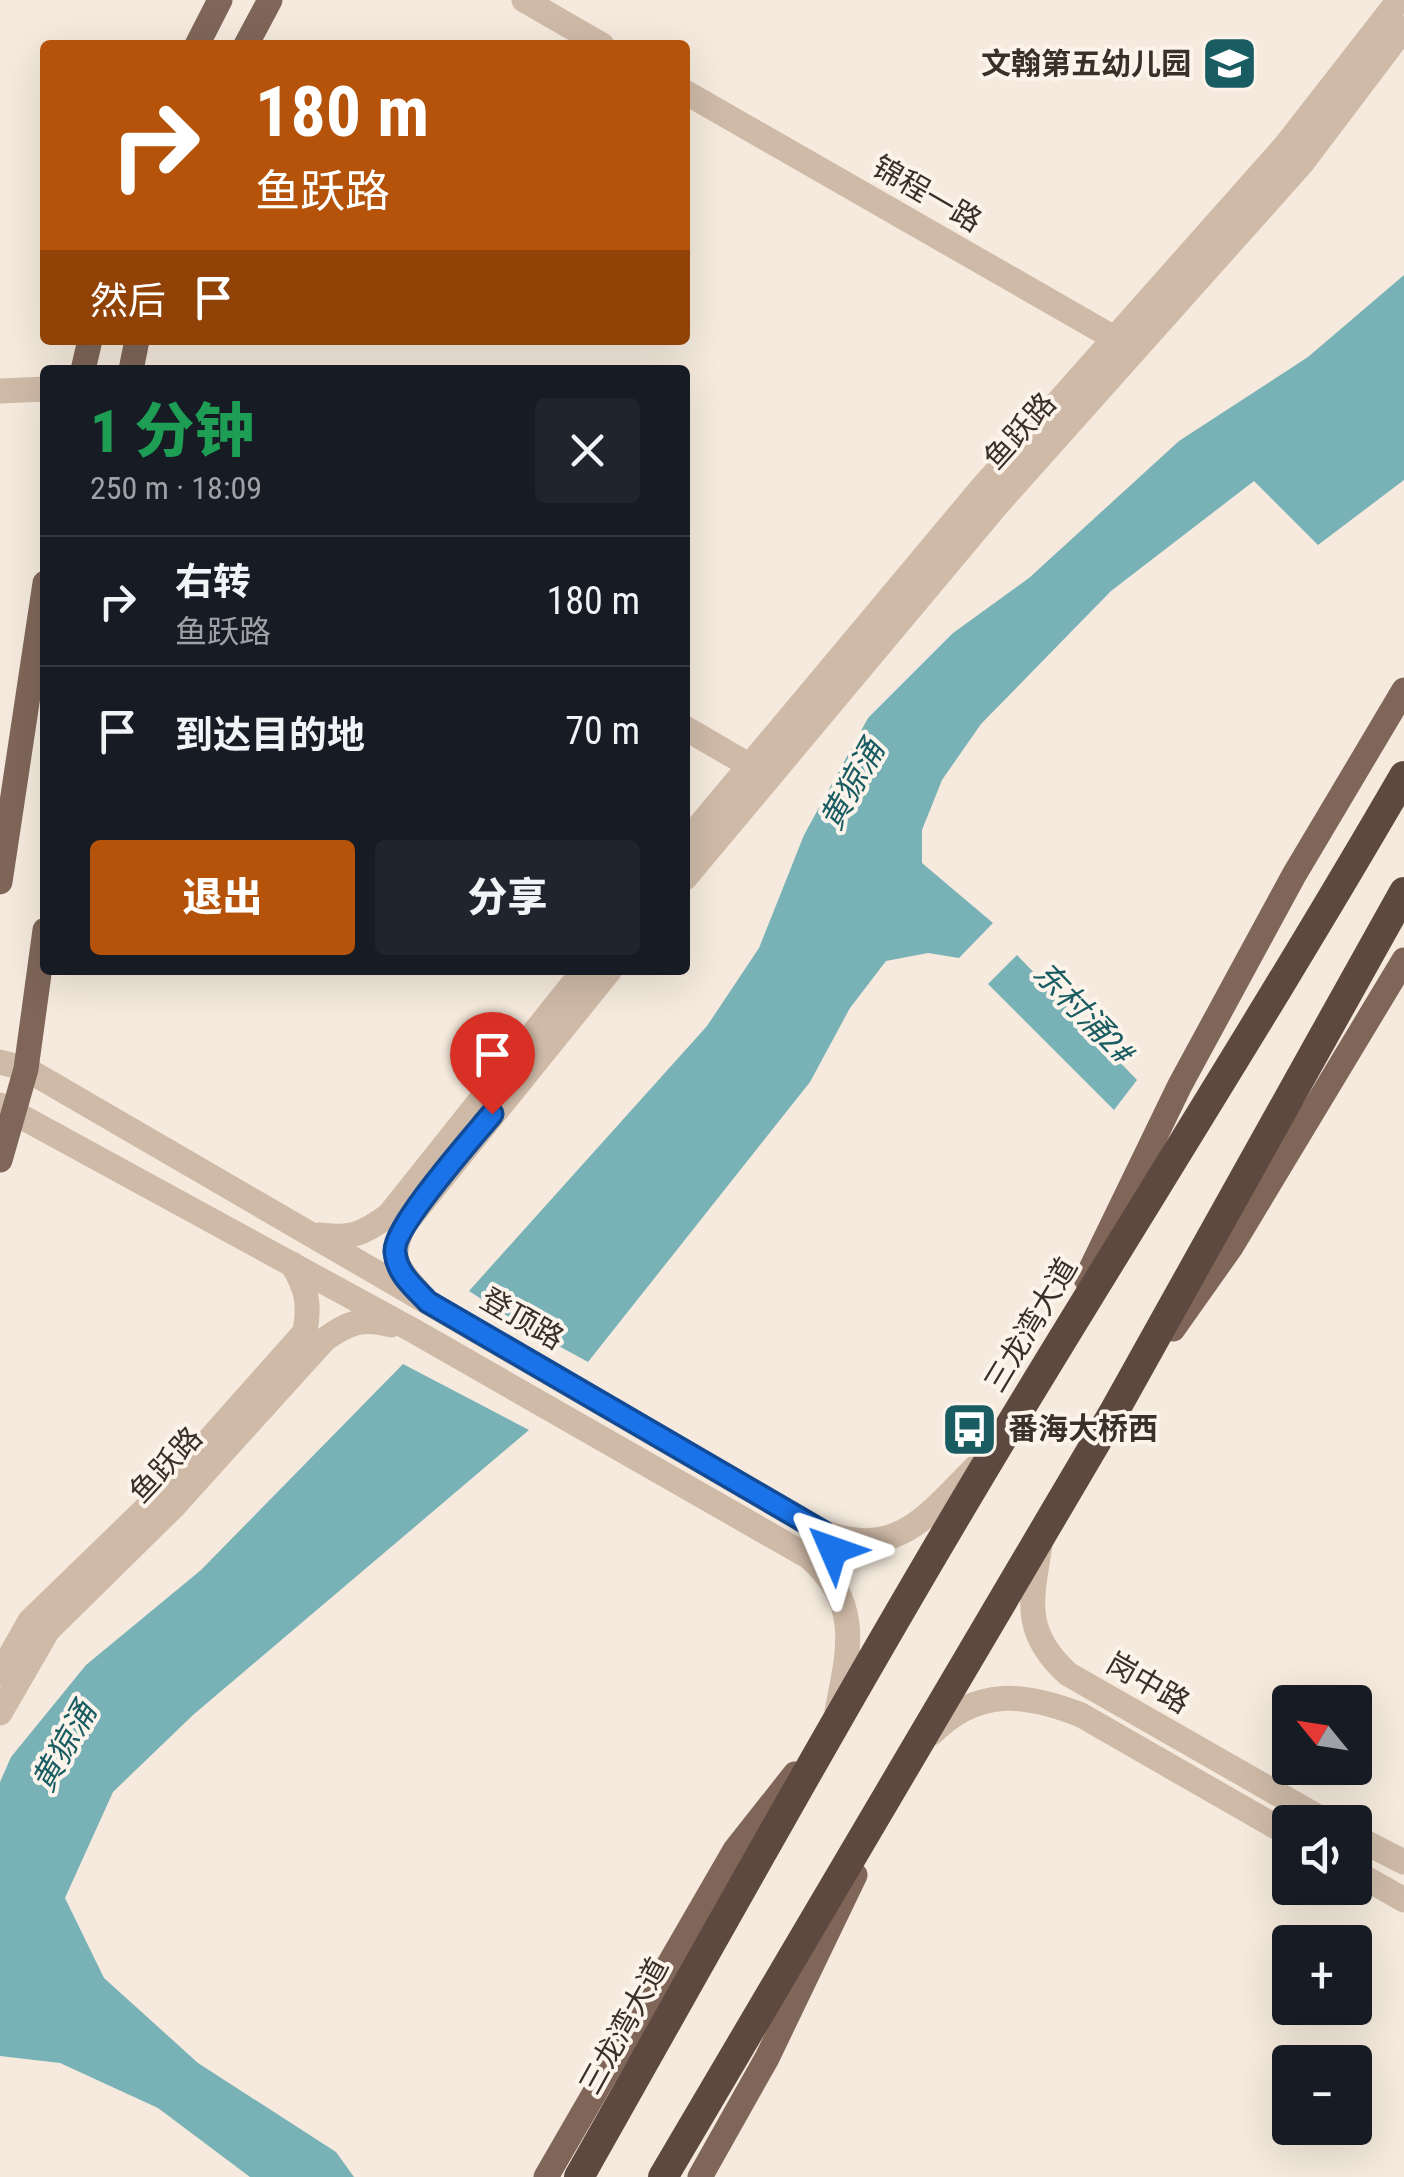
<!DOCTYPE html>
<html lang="zh">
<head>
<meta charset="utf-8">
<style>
	body { margin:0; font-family:"Roboto Condensed","Noto Sans SC",sans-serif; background:#20242c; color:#f1f3f6; height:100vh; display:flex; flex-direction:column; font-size:38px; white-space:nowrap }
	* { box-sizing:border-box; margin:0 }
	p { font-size:32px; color:#9ea1a6 }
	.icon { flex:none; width:55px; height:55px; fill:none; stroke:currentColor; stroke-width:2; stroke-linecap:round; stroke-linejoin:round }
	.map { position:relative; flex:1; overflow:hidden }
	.drawer { position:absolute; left:40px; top:365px; width:650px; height:610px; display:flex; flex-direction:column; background:#171b24; border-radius:10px; box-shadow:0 10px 40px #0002 }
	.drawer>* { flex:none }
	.banner { position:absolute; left:40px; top:40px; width:650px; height:305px; border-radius:10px; box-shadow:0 10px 40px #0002; background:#b45309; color:#fff; overflow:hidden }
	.needle { width:65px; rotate:300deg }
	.fabs { position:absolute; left:1272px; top:1685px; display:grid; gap:20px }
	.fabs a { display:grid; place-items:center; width:100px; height:100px; border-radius:10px; background:#171b24; box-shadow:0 10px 40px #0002; font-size:50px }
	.pin { position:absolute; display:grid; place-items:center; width:85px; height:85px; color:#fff; margin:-102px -42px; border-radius:50% 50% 50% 0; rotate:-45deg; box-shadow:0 0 10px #0007 }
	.pin .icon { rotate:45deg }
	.me { position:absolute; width:110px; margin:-55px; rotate:313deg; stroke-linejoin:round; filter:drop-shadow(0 0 8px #0008) }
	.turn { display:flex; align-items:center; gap:35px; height:210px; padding:0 50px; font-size:45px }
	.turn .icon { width:130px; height:130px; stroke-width:2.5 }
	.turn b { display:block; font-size:70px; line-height:85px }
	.then { display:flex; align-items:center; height:95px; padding:0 50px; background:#0003; gap:20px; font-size:38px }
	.round { display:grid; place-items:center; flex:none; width:105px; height:105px; border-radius:10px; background:#20242c }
	.overview { display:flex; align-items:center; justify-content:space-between; height:170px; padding:0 50px }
	h1 { font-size:60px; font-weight:800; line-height:75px; color:#1e9e55 }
	.button { display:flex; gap:20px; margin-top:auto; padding:20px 50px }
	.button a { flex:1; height:115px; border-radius:10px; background:#b45309; color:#fff; font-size:40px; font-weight:800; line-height:115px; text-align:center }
	.button a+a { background:#20242c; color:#f1f3f6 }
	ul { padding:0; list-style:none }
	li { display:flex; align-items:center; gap:30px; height:130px; padding:0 50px; border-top:2px solid #363941 }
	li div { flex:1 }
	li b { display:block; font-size:38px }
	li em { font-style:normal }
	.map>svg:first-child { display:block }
	.water { fill:#79b2b6 }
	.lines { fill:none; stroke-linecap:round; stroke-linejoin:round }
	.minor { stroke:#cfbaa7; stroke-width:25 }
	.major { stroke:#7f6658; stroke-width:25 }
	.highway { stroke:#5d493f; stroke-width:30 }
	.route-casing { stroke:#114b97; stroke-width:25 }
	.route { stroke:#1a73e8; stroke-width:18 }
	.labels { text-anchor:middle; stroke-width:8; stroke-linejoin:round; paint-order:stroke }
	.poi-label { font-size:30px; font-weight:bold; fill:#3b2f29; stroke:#fcf4eb; text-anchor:end }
	.street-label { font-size:30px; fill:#3b2f29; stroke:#fcf4eb }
	.water-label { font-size:32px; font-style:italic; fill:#195c62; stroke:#fcf4eb }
</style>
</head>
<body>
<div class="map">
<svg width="1404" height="2177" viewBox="0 0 1404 2177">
	<rect width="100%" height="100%" fill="#f5eadd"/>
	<g class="water">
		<polygon points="1404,275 1404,480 1318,545 1254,481 1111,591 981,724 942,780 922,830 922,863 993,923 959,958 928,953 886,961 850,1008 810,1082 588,1362 524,1327 469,1291 707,1026 759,948 804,835 868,718 953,633 1029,578 1179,441 1308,357"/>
		<polygon points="1017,955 1137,1080 1114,1110 988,984"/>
		<polygon points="403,1364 529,1430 193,1715 113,1792 65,1898 104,1978 198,2063 336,2152 354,2177 250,2177 158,2108 60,2063 0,2056 0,1782 11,1757 86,1665 201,1570"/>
	</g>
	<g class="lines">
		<g class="minor">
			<polyline points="524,0 602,45"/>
			<polyline points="685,92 1128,346"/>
			<polyline points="0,391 45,389"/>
			<polyline points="685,728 759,771"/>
			<polyline points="685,843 981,489 1286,145 1399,0"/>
			<polyline points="685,878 996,506 1302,163 1404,28"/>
			<path d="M0,1062L26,1069L823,1532C900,1562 931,1510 981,1462"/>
			<path d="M0,1105L414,1331L809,1557C862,1603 849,1650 837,1711"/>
			<path d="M319,1235C351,1239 363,1234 389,1215L584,970"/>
			<path d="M418,1291C394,1265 389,1256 405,1224L610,970"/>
			<path d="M1040,1545C1031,1601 1022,1632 1068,1674L1327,1822"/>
			<path d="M0,1674L30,1621L162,1493L305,1332C310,1304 307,1288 292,1264"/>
			<path d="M0,1713L48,1630L173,1507L324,1340C347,1323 362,1317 391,1325"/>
			<path d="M932,1733C978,1687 1024,1693 1081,1715L1290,1835"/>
			<polyline points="1355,1837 1404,1862"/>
			<polyline points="1355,1872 1404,1900"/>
		</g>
		<g class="major">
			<polyline points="197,45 220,0"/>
			<polyline points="246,45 270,0"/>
			<polyline points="83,370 90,340"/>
			<polyline points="131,370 137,340"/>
			<polyline points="0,882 45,583"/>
			<polyline points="0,1160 26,1069 45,930"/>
			<polyline points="1086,1279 1180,1085 1294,875 1404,690"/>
			<polyline points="1173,1329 1231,1247 1404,960"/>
			<polyline points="546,2177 735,1850 795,1774"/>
			<polyline points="700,2177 767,2058 855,1875"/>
		</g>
		<g class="highway">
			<path d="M579,2177C717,1933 853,1687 997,1447C1132,1223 1273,1002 1404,776"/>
			<polyline points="663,2177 1115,1410 1404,892"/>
		</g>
	</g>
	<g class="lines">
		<defs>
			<path id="route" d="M492,1114C474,1136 392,1228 395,1252C397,1274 413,1286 428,1302L823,1532L833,1550"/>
		</defs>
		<use href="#route" class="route-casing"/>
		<use href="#route" class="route"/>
	</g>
	<defs>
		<symbol id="school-square" viewBox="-11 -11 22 22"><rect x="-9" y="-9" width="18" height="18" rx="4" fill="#195c62" stroke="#fcf4eb"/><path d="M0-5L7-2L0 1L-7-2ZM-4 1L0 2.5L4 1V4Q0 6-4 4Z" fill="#fff"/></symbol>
		<symbol id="bus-square" viewBox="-11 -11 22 22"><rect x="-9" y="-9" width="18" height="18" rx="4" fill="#195c62" stroke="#fcf4eb"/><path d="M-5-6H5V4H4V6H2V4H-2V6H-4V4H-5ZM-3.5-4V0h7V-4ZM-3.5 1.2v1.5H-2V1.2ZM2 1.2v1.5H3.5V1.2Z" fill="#fff"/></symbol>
	</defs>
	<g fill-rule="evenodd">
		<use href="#school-square" x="1198" y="32" width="63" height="63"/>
		<use href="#bus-square" x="938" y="1398" width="63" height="63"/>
	</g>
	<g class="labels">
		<g class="poi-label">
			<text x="1191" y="74">文翰第五幼儿园</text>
			<text x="1008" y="1439" text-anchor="start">番海大桥西</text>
		</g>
		<g class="street-label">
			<text transform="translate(927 194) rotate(30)" y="10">锦程一路</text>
			<text transform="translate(1020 431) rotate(-48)" y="10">鱼跃路</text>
			<text transform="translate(522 1319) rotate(30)" y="10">登顶路</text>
			<text transform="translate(1031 1325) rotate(-59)" y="10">三龙湾大道</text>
			<text transform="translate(166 1465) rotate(-47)" y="10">鱼跃路</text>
			<text transform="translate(1148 1683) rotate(30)" y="10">岗中路</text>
			<text transform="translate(624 2026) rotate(-61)" y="10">三龙湾大道</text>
		</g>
		<g class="water-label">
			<text transform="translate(852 785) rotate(-61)" y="11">黄猄涌</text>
			<text transform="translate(1084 1013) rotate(46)" y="11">东村涌2#</text>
			<text transform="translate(64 1747) rotate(-61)" y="11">黄猄涌</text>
		</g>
	</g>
</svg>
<div class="fabs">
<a><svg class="needle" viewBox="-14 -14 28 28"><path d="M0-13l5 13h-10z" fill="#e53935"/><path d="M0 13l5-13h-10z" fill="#9ea1a6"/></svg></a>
<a><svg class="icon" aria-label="sound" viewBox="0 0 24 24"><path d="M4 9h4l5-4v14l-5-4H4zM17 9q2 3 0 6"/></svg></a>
<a>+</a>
<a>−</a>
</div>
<div class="pin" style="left:492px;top:1114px;background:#d93025"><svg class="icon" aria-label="arrive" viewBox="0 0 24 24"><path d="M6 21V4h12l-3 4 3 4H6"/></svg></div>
<svg class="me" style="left:833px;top:1550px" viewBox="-20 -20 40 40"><path d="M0-17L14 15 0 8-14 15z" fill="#1a73e8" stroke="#fff" stroke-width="4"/></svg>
<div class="banner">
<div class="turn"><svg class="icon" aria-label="right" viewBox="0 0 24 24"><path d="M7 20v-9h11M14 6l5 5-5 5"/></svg><div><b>180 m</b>鱼跃路</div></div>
<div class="then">然后<svg class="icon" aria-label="arrive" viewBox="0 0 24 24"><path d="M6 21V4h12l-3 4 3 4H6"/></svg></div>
</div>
<section class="drawer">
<div class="overview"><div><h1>1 分钟</h1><p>250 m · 18:09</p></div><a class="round"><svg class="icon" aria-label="close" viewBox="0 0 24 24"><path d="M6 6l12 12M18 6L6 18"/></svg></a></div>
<ul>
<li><svg class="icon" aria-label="right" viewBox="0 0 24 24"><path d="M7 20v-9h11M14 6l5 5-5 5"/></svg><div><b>右转</b><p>鱼跃路</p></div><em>180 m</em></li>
<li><svg class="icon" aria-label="arrive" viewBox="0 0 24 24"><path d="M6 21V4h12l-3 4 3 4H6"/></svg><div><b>到达目的地</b></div><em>70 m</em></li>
</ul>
<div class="button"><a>退出</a><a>分享</a></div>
</section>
</div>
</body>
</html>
